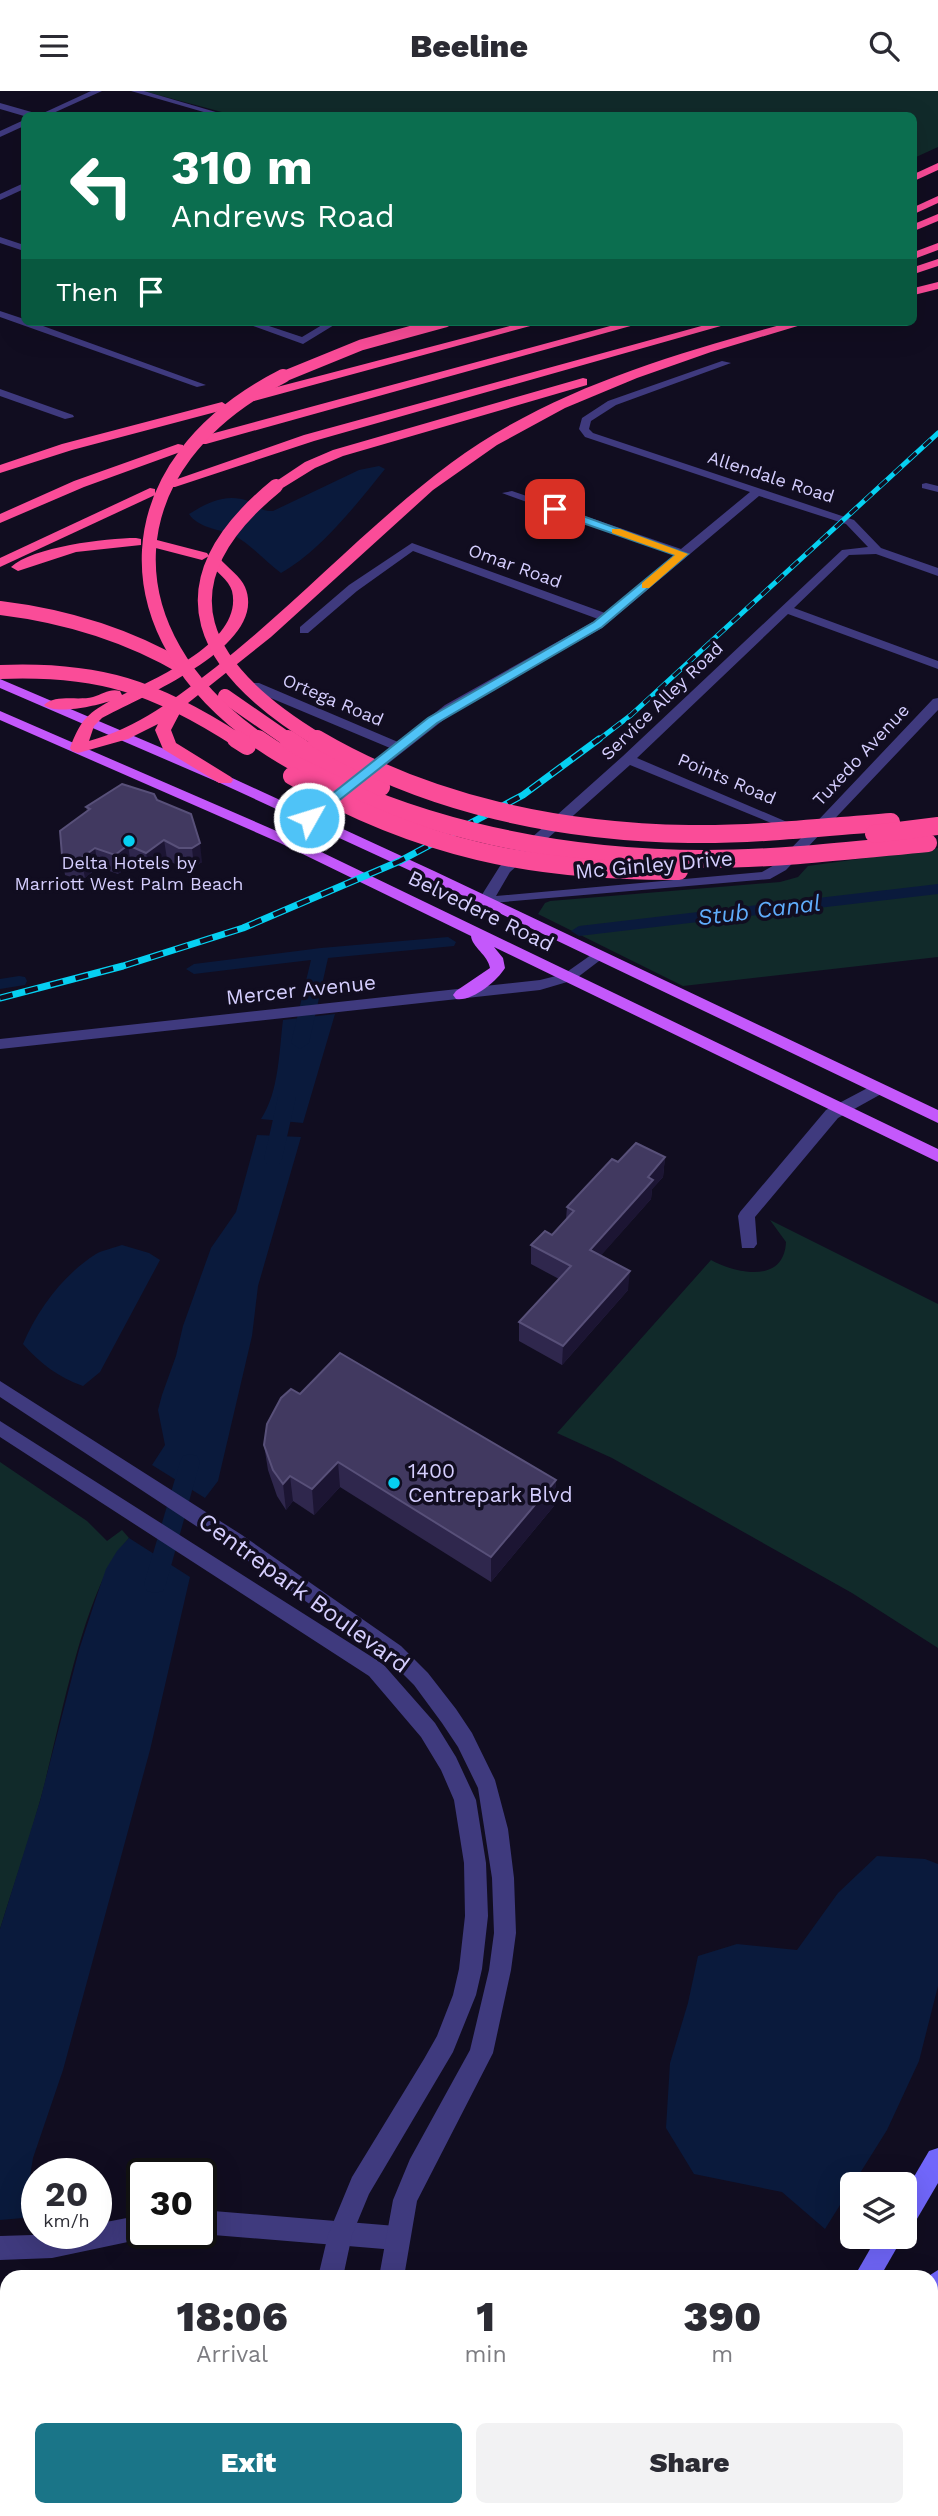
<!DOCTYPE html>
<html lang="en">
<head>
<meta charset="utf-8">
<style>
	body { margin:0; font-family:"Work Sans",sans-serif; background:#f2f2f3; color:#2b2b33; height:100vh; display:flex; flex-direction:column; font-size:26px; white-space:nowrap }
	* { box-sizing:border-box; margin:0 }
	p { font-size:23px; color:#7c7c81 }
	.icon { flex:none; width:38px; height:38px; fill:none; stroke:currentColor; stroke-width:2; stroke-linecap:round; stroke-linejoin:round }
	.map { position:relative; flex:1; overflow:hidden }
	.sheet { position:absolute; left:0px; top:2179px; width:938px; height:247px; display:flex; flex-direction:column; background:#fff; border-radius:21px 21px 0 0; box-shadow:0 7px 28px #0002 }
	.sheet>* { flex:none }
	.hud { position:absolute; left:21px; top:21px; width:896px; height:214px; border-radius:10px; box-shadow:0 7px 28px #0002; background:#0b6e4f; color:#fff; overflow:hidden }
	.tools { position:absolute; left:840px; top:2081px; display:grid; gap:14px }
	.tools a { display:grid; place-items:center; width:77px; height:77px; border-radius:10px; background:#fff; box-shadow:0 7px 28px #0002; font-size:35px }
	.speed { position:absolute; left:21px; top:2067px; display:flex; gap:14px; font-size:35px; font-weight:700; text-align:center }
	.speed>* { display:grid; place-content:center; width:91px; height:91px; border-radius:50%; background:#fff; box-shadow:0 7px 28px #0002; line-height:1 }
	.speed small { font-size:18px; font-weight:400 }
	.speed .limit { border:4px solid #111; border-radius:10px; background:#fff; color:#111 }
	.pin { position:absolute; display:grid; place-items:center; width:60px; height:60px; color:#fff; margin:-30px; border-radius:14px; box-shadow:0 4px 10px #0006 }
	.me { position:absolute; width:77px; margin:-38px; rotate:51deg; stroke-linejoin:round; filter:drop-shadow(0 0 5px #0008) }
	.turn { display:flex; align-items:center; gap:24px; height:147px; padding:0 35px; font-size:32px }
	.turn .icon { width:91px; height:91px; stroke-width:2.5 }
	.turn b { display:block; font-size:49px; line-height:60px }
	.then { display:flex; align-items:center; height:66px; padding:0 35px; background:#0003; gap:14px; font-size:26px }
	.eta { display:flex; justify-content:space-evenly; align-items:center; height:119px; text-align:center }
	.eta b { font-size:42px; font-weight:800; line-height:49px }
	.primary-button { display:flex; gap:14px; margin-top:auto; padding:14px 35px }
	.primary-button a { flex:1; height:80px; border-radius:10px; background:#1a7588; color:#fff; font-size:28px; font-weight:800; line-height:80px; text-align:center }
	.primary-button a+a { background:#f2f2f3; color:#2b2b33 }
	header { display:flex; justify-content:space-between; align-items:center; height:91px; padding:0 35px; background:#fff; font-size:32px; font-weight:800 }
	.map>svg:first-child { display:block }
	.green { fill:#112a2a }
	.water { fill:#0a1a3c }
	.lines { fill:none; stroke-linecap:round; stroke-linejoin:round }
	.canal { fill:#0a1a3c; fill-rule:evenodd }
	.minor { fill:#3f3a7e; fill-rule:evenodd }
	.tertiary { fill:#3f3a7e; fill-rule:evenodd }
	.secondary { fill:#7167fb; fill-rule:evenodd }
	.primary { fill:#c458fb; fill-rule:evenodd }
	.motorway { fill:#fa4c98; fill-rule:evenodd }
	.rail-far1-casing { stroke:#06d0f1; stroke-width:5 }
	.rail-casing { stroke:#06d0f1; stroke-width:7 }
	.rail-far1 { stroke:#110d20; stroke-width:3.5; stroke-dasharray:10; stroke-linecap:butt }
	.rail { stroke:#110d20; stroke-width:4.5; stroke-dasharray:13; stroke-linecap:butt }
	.motorway-bridge-far2 { stroke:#fa4c98; stroke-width:11 }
	.motorway-bridge-far1 { stroke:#fa4c98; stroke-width:14 }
	.motorway-bridge { stroke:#fa4c98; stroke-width:18 }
	.wall { fill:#2f274d }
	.shaded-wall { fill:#1c1533 }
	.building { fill:#413960; stroke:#585079; stroke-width:2 }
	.route { fill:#4fc3f7; stroke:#337fa1; stroke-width:2 }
	.slow { fill:#f59e0b }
	.poi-dot { fill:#06d0f1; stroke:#110d20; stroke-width:2.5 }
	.labels { text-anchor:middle; stroke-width:7; stroke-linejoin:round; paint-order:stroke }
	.far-street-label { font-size:18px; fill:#d5cefe; stroke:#110d20 }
	.far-poi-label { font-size:18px; fill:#d5cefe; stroke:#110d20 }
	.street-label { font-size:21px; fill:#d5cefe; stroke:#110d20 }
	.poi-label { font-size:21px; fill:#d5cefe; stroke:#110d20; text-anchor:start }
	.water-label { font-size:23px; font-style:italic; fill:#5facfb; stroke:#110d20 }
	.near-street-label { font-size:24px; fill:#d5cefe; stroke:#110d20 }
</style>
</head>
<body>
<header><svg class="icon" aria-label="menu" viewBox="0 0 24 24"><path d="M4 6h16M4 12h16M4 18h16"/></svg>Beeline<svg class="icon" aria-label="search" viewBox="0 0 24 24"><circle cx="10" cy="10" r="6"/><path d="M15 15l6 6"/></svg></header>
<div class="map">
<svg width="938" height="2425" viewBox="0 0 938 2425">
	<rect width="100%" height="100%" fill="#110d20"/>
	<g class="green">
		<polygon points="143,0 938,0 938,56 914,67 914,24 233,24"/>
		<polygon points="938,757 938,866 683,895 538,823 545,812 550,810 780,791 798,786 808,775"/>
		<path d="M770,1129L938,1213V1557L852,1502L612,1367L557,1342L711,1169C735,1182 784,1194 786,1151Z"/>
		<path d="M0,1371L87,1430L107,1450L122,1439L129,1447C82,1497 60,1640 40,1710C28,1753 13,1796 0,1838Z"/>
	</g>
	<g class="water">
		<path d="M379,375L385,378C358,412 319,461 281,482C265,470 252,454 233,444C219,438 198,437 189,423C207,412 226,402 248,410C258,414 261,421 273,420L359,379Z"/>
		<path d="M335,923L303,1032L261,1028C279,1001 279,961 283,929Z"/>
		<polygon points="257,1044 301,1046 258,1195 252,1245 218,1390 205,1407 152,1374 165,1354 158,1319 162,1304 176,1265 183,1235 211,1157 236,1121"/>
		<path d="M122,1154L149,1162L160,1169L100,1281L83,1295C58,1286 41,1273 23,1253C38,1218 63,1184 96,1163C103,1159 114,1157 122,1154Z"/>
		<polygon points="129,1447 190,1486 150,1659 63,1979 33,2067 23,2127 0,2129 0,1838 40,1710 79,1559 95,1510 106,1478 117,1460"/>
		<polygon points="877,1765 925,1768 938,1773 938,1895 919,1970 887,2039 825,2138 782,2101 694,2083 666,2037 670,1972 688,1912 698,1865 737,1853 797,1859 838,1802"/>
		<polygon points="268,2418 271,2425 12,2425 12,2419"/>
	</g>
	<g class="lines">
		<g class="canal">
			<polygon points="938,793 938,803 579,845 571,840 579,835"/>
			<polygon points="448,846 456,851 454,855 328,867 309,952 300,958 291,952 311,869 194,883 186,878 194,873 321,857"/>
			<polygon points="19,885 25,886 27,890 25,894 0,898 0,888"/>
			<polygon points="287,1000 296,1006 282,1068 279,1073 267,1073 264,1068 278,1006"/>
			<polygon points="190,1363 197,1365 200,1371 166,1493 163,1500 155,1502 147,1500 144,1493 180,1371 183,1365"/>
		</g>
		<g class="minor">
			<polygon points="131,0 144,0 226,24 214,24"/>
			<polygon points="0,12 35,22 36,24 24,25 0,18"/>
			<polygon points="24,92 24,98 0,109 0,103"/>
			<polygon points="0,146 24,154 24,160 0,152"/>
			<polygon points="0,220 24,228 24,231 32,231 206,294 197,296 0,226"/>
			<polygon points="242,231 257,231 302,246 327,231 339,231 303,253"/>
			<path d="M722,270L731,272L616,314L591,330L589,338L593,342L854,429L881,457L938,477V485L876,463L849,464L794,517L938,570V578L788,523L637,667L808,740L933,608L938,607V619L786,779L770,788L480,813L478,810L500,775L623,665L842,459L868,456L846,433L759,405L602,537L455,620L288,751H278V745L390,657L249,598V592H259L398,651L445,614L598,528L413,460L357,500L308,542H300V536L349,494L412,452L605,522L674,464L502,402L512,400L681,458L750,401L585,346L579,338L582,327L608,310ZM630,674L803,745L776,773L762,781L496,805L510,781Z"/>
			<polygon points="0,298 73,324 74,326 65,328 0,305"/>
			<polygon points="926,392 938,395 938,401 922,397 922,393"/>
			<polygon points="877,992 883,994 885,998 883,1002 838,1027 755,1126 757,1153 754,1157 742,1157 738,1125 740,1121 826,1019"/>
			<polygon points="201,2119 396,2135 405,2138 408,2147 405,2156 396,2159 201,2143 198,2142 201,2142"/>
			<polygon points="142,2124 142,2142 152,2142 142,2148 52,2167 0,2169 0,2145 96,2142 96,2133"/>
		</g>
		<g class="tertiary">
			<polygon points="91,0 102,0 49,24 39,24"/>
			<polygon points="24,29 24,35 0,46 0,40"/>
			<polygon points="598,859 605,864 603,867 574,889 540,899 0,958 0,948 540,889 564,883"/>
			<polygon points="0,1290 242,1444 401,1555 428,1582 456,1618 472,1642 495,1689 508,1738 514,1787 516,1842 511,1879 493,1962 417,2110 404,2186 379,2186 393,2109 410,2068 470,1959 489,1879 494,1842 492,1787 478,1697 458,1656 442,1632 414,1594 387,1567 228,1456 0,1306"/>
			<polygon points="0,1330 383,1573 435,1632 456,1666 476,1709 486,1772 488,1825 482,1878 476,1904 453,1961 369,2103 352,2144 343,2186 318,2186 328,2144 352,2086 424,1968 437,1945 453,1904 459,1878 465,1825 464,1772 454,1709 441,1679 421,1646 369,1585 0,1346"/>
			<polygon points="330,2418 357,2418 358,2425 332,2425"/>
			<polygon points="401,2418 428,2418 430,2425 404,2425"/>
		</g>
		<g class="secondary">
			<polygon points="938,2057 938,2092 914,2133 905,2136 905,2101 929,2060"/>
			<polygon points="877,2146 903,2146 880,2186 854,2186"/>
			<polygon points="938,2179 938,2213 931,2216 931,2186 927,2186"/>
			<polygon points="666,2418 696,2418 693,2425 664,2425"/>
			<polygon points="759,2418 788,2418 785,2425 757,2425"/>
		</g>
		<g class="primary">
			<polygon points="0,588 230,686 434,780 938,1019 938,1032 424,786 220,692 0,597"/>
			<path d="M0,620L288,745L938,1058V1071L494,856L503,867L505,877C497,890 472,911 456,908L453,904L456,900L490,877C488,864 472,856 471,845L278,751L0,629Z"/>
		</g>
		<g class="motorway">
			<polygon points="938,72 938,79 914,90 914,83"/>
			<polygon points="938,105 938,112 914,123 914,116"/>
			<polygon points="938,123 938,130 914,140 914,133"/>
			<polygon points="938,152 938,159 914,168 914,161"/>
			<polygon points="938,168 938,175 914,183 914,176"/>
			<polygon points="938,191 938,198 914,204 914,197"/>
			<polygon points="525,231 545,231 254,310 246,310 244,307 246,304"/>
			<polygon points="625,231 645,231 206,353 196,353 194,350 196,347"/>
			<polygon points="716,231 735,231 314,350 175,396 165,396 163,393 304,344"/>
			<path d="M791,231H811L711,261L637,287L565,317L497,354L433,399L271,546L183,616L171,639L176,652L231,686L233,689L231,692H219L163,658L155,639L158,633L128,648L78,662L72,660L70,657C80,631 85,624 110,610C96,615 55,624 44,614C55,603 79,610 93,606C103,603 110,597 120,600L122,604C158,586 244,550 232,500C229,489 215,480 208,471L210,468H220C227,476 241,486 245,496C270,555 140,606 102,627L94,635L89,650C138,637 176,607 216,576C297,512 368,434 451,372C551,298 674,263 791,231Z"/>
			<polygon points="583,287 587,288 587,294 343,365 315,377 281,398 276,399 269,395 305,371 333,359"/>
			<polygon points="222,311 228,315 227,318 72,359 0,382 0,374 62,353"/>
			<polygon points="178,353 183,354 183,360 84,396 0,432 0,423 74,390"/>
			<polygon points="150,397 155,398 155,404 0,476 0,467"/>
			<path d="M136,447L141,448V454L76,461L18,480L11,476C32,456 106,447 136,447Z"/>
			<polygon points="153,448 207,462 209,465 202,469 148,455 146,452"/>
		</g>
		<defs>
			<polyline id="rail-far1" points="597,650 631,624 938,342"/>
			<polyline id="rail" points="0,907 123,875 243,837 400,770 523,704 599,648"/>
		</defs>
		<use href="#rail-far1" class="rail-far1-casing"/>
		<use href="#rail" class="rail-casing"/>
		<use href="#rail-far1" class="rail-far1"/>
		<use href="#rail" class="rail"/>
		<polyline class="motorway-bridge-far2" points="280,287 361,254 445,231"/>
		<g class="motorway-bridge-far1">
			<path d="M276,395C154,495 202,579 320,650"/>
			<path d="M0,517C66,525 126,543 184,577"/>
			<path d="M0,581C99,577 156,596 239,650"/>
			<polyline points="225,605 290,650"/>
			<path d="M261,650C104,541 112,372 283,285"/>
		</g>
		<g class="motorway-bridge">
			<polyline points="236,648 247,655"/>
			<path d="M258,648C382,734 556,768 705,768C780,768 854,759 928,752"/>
			<polyline points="288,648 303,658 381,696"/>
			<path d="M317,648C429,714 560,741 689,743C756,744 824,736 891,731"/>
			<path d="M292,685C420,758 533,781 679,780"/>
			<polyline points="874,743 938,735"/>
		</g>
	</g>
	<g class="wall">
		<polygon points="154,703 202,771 194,776 181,777 167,768 149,781 131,774 118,783 98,776 85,787 74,787 65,784 62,764 87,720 86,716"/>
		<polygon points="665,1066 663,1086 652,1098 651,1108 601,1164 628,1199 562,1274 519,1250 519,1231 559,1188 531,1173 531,1154 552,1144 566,1128 567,1116 618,1071"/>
		<polygon points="300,1303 556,1389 554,1415 491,1491 340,1396 314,1424 293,1410 286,1419 277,1405 268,1379 264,1354"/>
	</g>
	<g class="shaded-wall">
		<polygon points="164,749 167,768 149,781 146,762"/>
		<polygon points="200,752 202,771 194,776 192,757"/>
		<polygon points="128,754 131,774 118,783 115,764"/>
		<polygon points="95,757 98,776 85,787 81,767"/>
		<polygon points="665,1066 663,1086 652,1098 651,1108 589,1178 590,1159 648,1086"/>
		<polygon points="630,1180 628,1199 562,1274 563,1255"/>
		<polygon points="338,1371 340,1396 314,1424 312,1398"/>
		<polygon points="290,1385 293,1410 286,1419 283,1393"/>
		<polygon points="556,1389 554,1415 491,1491 491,1466"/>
	</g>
	<g class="building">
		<polygon points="122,693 154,703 157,709 191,723 200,752 192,757 179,757 164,749 146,762 128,754 115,764 95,757 81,767 70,768 62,764 60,740 90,718 86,716"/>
		<polygon points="636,1052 665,1066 648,1086 653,1089 590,1159 630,1180 563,1255 519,1231 571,1175 531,1154 545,1140 552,1144 574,1120 567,1116 612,1068 618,1071"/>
		<polygon points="340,1262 556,1389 491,1466 338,1371 312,1398 290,1385 283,1393 273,1379 264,1354 267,1333 281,1307 291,1298 300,1303"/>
	</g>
	<polygon class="route" points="555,415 688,463 602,536 437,632 313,730 304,730 304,725 428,627 594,531 675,464 551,421 550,418"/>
	<polygon class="slow" points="612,438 620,438 688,463 649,497 642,497 642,492 675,464 612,442"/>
	<g class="poi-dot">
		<circle cx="129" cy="750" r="7"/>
		<circle cx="394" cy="1392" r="7"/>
	</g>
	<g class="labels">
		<g class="far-street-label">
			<text transform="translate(771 386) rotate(18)" y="6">Allendale Road</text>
			<text transform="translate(515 475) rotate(20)" y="6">Omar Road</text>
			<text transform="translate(333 609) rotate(23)" y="6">Ortega Road</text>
			<text transform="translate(662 610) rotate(-44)" y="6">Service Alley Road</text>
			<text transform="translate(861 664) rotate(-47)" y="6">Tuxedo Avenue</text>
			<text transform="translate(727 688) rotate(23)" y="6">Points Road</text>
		</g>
		<g class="far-poi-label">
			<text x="129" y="778">Delta Hotels by<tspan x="129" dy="21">Marriott West Palm Beach</tspan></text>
		</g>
		<g class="street-label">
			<text transform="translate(654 774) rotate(-5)" y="7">Mc Ginley Drive</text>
			<text transform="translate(481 820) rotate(26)" y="7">Belvedere Road</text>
			<text transform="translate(301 899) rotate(-6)" y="7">Mercer Avenue</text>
		</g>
		<g class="poi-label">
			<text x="408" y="1387">1400<tspan x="408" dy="24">Centrepark Blvd</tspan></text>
		</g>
		<g class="water-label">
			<text transform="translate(759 819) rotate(-7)" y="8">Stub Canal</text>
		</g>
		<g class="near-street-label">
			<text transform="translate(304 1502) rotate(36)" y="8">Centrepark Boulevard</text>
		</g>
	</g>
</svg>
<div class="tools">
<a><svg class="icon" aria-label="layers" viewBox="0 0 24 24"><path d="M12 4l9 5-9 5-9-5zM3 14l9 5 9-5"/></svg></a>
</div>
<div class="speed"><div>20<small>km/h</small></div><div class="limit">30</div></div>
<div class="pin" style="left:555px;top:418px;background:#d93025"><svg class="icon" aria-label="arrive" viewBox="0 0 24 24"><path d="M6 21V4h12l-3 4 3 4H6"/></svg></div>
<svg class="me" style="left:309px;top:727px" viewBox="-20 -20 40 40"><circle r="17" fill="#4fc3f7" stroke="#fff" stroke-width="3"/><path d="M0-11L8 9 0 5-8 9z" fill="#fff"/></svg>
<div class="hud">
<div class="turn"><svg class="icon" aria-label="left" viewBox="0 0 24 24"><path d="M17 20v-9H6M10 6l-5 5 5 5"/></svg><div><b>310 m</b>Andrews Road</div></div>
<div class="then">Then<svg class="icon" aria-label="arrive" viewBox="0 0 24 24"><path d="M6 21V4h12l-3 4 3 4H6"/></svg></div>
</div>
<section class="sheet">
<div class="eta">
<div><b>18:06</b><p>Arrival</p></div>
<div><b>1</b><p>min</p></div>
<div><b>390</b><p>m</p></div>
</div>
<div class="primary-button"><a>Exit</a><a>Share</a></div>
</section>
</div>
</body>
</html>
